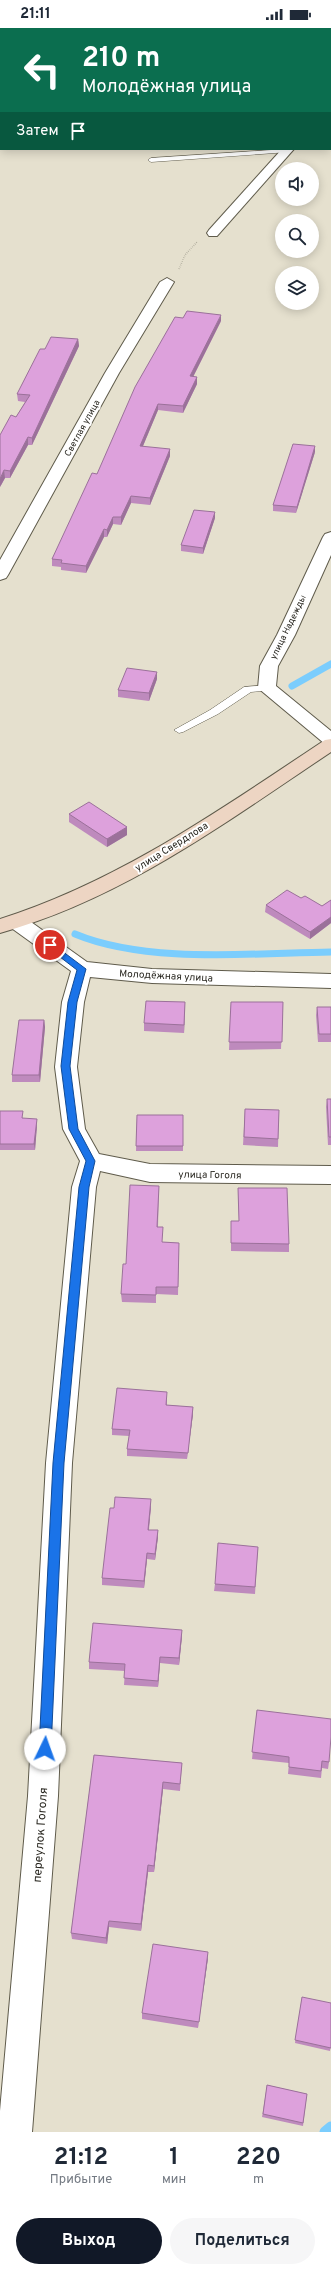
<!DOCTYPE html>
<html lang="ru">
<head>
<meta charset="utf-8">
<style>
	body { margin:0; font-family:Overpass,sans-serif; background:#f6f6f7; color:#1f2937; height:100vh; display:flex; flex-direction:column; font-size:15px; white-space:nowrap }
	* { box-sizing:border-box; margin:0 }
	p { font-size:13px; color:#747a83 }
	.icon { flex:none; width:22px; height:22px; fill:none; stroke:currentColor; stroke-width:2; stroke-linecap:round; stroke-linejoin:round }
	.map { position:relative; height:2104px; overflow:hidden }
	.sheet { display:flex; flex-direction:column; background:#fff; flex:1 }
	.sheet>* { flex:none }
	.hud { position:absolute; left:0px; top:0px; width:331px; height:122px; box-shadow:0 2px 10px #0003; background:#0b6e4f; color:#fff; overflow:hidden }
	.controls { position:absolute; left:275px; top:134px; display:grid; gap:8px }
	.controls a { display:grid; place-items:center; width:44px; height:44px; border-radius:50%; background:#fff; box-shadow:0 2px 10px #0003; font-size:20px }
	.pin { position:absolute; display:grid; place-items:center; width:34px; height:34px; color:#fff; margin:-17px; border:2px solid #fff; border-radius:50%; box-shadow:0 1px 4px #0007 }
	.me { position:absolute; width:44px; margin:-22px; rotate:3deg; stroke-linejoin:round; filter:drop-shadow(0 0 3px #0008) }
	.turn { display:flex; align-items:center; gap:14px; height:84px; padding:0 16px; font-size:18px }
	.turn .icon { width:52px; height:52px; stroke-width:2.5 }
	.turn b { display:block; font-size:28px; line-height:34px }
	.then { display:flex; align-items:center; height:38px; padding:0 16px; background:#0003; gap:8px; font-size:15px }
	.eta { display:flex; justify-content:space-evenly; align-items:center; height:68px; text-align:center }
	.eta b { font-size:24px; font-weight:700; line-height:28px }
	.primary-button { display:flex; gap:8px; margin-top:auto; padding:8px 16px }
	.primary-button a { flex:1; height:46px; border-radius:24px; background:#111827; color:#fff; font-size:16px; font-weight:700; line-height:46px; text-align:center }
	.primary-button a+a { background:#f6f6f7; color:#1f2937 }
	.status { display:flex; justify-content:space-between; align-items:center; height:28px; padding:0 20px; background:#fff; direction:ltr }
	.status svg { height:11px; fill:currentColor }
	.map>svg:first-child { display:block }
	.lines { fill:none; stroke-linecap:round; stroke-linejoin:round }
	.stream-far1 { stroke:#7bcdfd; stroke-width:7 }
	.stream { stroke:#7bcdfd; stroke-width:11 }
	.lane-casing { stroke:#5f5b4b; stroke-width:1 }
	.street-casing { stroke:#5f5b4b; stroke-width:2 }
	.secondary-casing { stroke:#5f5b4b; stroke-width:2 }
	.path { stroke:#9b988a; stroke-width:1.5; stroke-dasharray:0.5 1.5; stroke-linecap:butt }
	.lane { fill:#fff; fill-rule:evenodd }
	.street { fill:#fff; fill-rule:evenodd }
	.secondary { fill:#edd5c3; fill-rule:evenodd }
	.wall { fill:#be8abd }
	.shaded-wall { fill:#9b719a }
	.building { fill:#dda1dc; stroke:#9b719a }
	.route { fill:#1a73e8; stroke:#114b97 }
	.labels { text-anchor:middle; stroke-width:4; stroke-linejoin:round; paint-order:stroke }
	.far-street-label { font-size:9px; fill:#27251e; stroke:#fff }
	.street-label { font-size:10px; fill:#27251e; stroke:#fff }
	.near-street-label { font-size:12px; fill:#27251e; stroke:#fff }
</style>
</head>
<body>
<div class="status"><b>21:11</b><svg viewBox="0 0 49 12"><path d="M0 12V9h3v3zM5 12V6h3v6zM10 12V3h3v9zM15 12V0h3v12zM26 1h20v11H26zM47 4h2v5h-2z"/></svg></div>
<div class="map">
<svg width="331" height="2104" viewBox="0 0 331 2104">
	<rect width="100%" height="100%" fill="#e5e0ce"/>
	<g class="lines">
		<g class="stream-far1">
			<polyline points="292,658 331,636"/>
			<path d="M75,906C147,936 253,925 331,924"/>
		</g>
		<polyline class="stream" points="325,2104 331,2099"/>
		<defs>
			<g id="lane">
				<polygon points="286,121 289,122 289,124 151,134 148,132 151,130"/>
				<polygon points="267,657 271,658 271,662 251,664 218,686 183,704 179,705 174,702 210,682 244,659"/>
			</g>
			<g id="street">
				<rect x="121" y="0" width="10" height="1"/>
				<polygon points="282,121 294,121 217,208 209,208 207,205 209,202"/>
				<polygon points="167,250 174,254 119,345 8,547 6,550 0,552 0,532 105,345 160,254"/>
				<polygon points="331,504 331,527 295,607 278,638 276,658 331,703 331,717 325,716 258,660 260,638 277,607 323,509 325,506"/>
				<polygon points="17,887 24,889 87,934 152,941 331,946 331,960 152,955 90,949 84,974 77,1039 85,1101 99,1126 150,1136 331,1138 331,1156 150,1154 100,1143 96,1159 72,1435 58,1768 32,2104 0,2104 0,2083 28,1768 46,1435 72,1159 80,1133 63,1101 55,1039 62,974 71,943 10,899 7,894 10,889"/>
			</g>
			<path id="secondary" d="M331,711V724C226,794 123,871 0,905V891C120,853 221,781 325,712Z"/>
		</defs>
		<use href="#lane" class="lane-casing"/>
		<use href="#street" class="street-casing"/>
		<use href="#secondary" class="secondary-casing"/>
		<polyline class="path" points="179,241 185,227 197,214"/>
		<use href="#lane" class="lane"/>
		<use href="#street" class="street"/>
		<use href="#secondary" class="secondary"/>
	</g>
	<g class="wall">
		<polygon points="221,293 193,349 197,349 197,356 183,385 158,382 143,418 170,428 150,477 131,475 121,497 113,496 107,509 104,509 86,545 61,542 61,539 52,538 52,531 97,446"/>
		<polygon points="78,311 79,318 32,417 28,417 10,450 5,450 0,459 16,389 25,374 18,373 17,366 45,321"/>
		<polygon points="315,424 296,485 273,483 273,477"/>
		<polygon points="215,490 203,526 181,523 181,517"/>
		<polygon points="157,651 149,673 118,669 118,662"/>
		<polygon points="69,786 127,799 127,807 107,819 69,794"/>
		<polygon points="301,870 322,878 331,872 331,895 310,911 265,884 266,877"/>
		<polygon points="185,974 184,1005 144,1003 144,995"/>
		<polygon points="231,974 283,974 281,1021 229,1022"/>
		<polygon points="317,979 331,979 331,1014 318,1014 316,987"/>
		<polygon points="44,992 45,999 40,1054 12,1054 12,1047"/>
		<polygon points="327,1071 331,1071 331,1117 328,1117 326,1079"/>
		<polygon points="245,1081 279,1082 278,1119 243,1117"/>
		<polygon points="0,1083 23,1090 37,1097 35,1122 0,1122"/>
		<polygon points="137,1087 183,1087 183,1123 136,1123"/>
		<polygon points="159,1158 158,1199 162,1214 179,1215 178,1267 156,1266 156,1275 122,1274 121,1266 126,1236"/>
		<polygon points="238,1160 289,1216 289,1224 231,1223 231,1193 239,1193"/>
		<polygon points="167,1371 167,1377 193,1379 193,1386 187,1431 127,1428 127,1421 129,1408 112,1407 112,1401"/>
		<polygon points="151,1478 149,1502 158,1502 158,1509 155,1532 147,1531 144,1560 102,1557 102,1550 114,1480"/>
		<polygon points="258,1519 255,1566 214,1563 215,1556"/>
		<polygon points="182,1608 179,1637 160,1635 158,1659 124,1657 125,1643 89,1641 89,1634"/>
		<polygon points="257,1682 329,1734 328,1741 322,1740 321,1750 288,1746 289,1735 252,1731"/>
		<polygon points="94,1727 182,1735 180,1763 163,1761 154,1844 148,1844 141,1903 109,1899 107,1916 72,1911 71,1905"/>
		<polygon points="208,1930 198,2000 142,1991 142,1985"/>
		<polygon points="302,1969 331,2016 330,2023 295,2015"/>
		<polygon points="267,2057 307,2066 303,2098 262,2089"/>
	</g>
	<g class="shaded-wall">
		<polygon points="221,287 221,293 190,355 190,348"/>
		<polygon points="78,311 79,318 32,417 32,410"/>
		<polygon points="197,349 197,356 183,385 183,378"/>
		<polygon points="158,376 158,382 140,425 140,418"/>
		<polygon points="28,409 28,417 10,450 10,443"/>
		<polygon points="315,418 315,424 296,485 297,479"/>
		<polygon points="170,421 170,428 150,477 150,470"/>
		<polygon points="4,442 5,450 0,459 0,451"/>
		<polygon points="131,468 131,475 121,497 121,489"/>
		<polygon points="215,484 215,490 203,526 203,520"/>
		<polygon points="113,489 113,496 107,509 107,502"/>
		<polygon points="104,501 104,509 86,545 86,538"/>
		<polygon points="157,644 157,651 149,673 149,665"/>
		<polygon points="127,799 127,807 107,819 107,811"/>
		<polygon points="331,889 331,895 310,911 310,904"/>
		<polygon points="185,974 185,983 184,1005 184,997"/>
		<polygon points="44,992 45,999 40,1054 39,1047"/>
		<polygon points="37,1091 37,1097 35,1122 34,1116"/>
		<polygon points="193,1379 193,1386 187,1431 188,1425"/>
		<polygon points="151,1471 151,1478 148,1508 148,1502"/>
		<polygon points="158,1502 158,1509 155,1532 155,1526"/>
		<polygon points="147,1525 147,1531 144,1560 144,1553"/>
		<polygon points="182,1602 182,1608 179,1637 179,1630"/>
		<polygon points="160,1629 160,1635 158,1659 158,1653"/>
		<polygon points="163,1754 163,1761 154,1844 154,1838"/>
		<polygon points="148,1837 148,1844 141,1903 141,1896"/>
		<polygon points="109,1893 109,1899 107,1916 106,1910"/>
		<polygon points="208,1924 208,1930 198,2000 199,1994"/>
	</g>
	<g class="building">
		<polygon points="187,283 221,287 190,348 197,349 183,378 158,376 140,418 170,421 150,470 131,468 121,489 113,489 107,502 104,501 86,538 61,535 62,532 52,531 92,445 97,446 135,359 175,289 183,290"/>
		<polygon points="51,309 78,311 32,410 28,409 10,443 4,442 0,451 0,407 11,387 16,389 30,367 17,366 40,321 45,321"/>
		<polygon points="293,416 315,418 297,479 273,477"/>
		<polygon points="194,482 215,484 203,520 181,517"/>
		<polygon points="127,640 157,644 149,665 118,662"/>
		<polygon points="89,774 127,799 107,811 69,786"/>
		<polygon points="287,862 301,870 305,868 322,878 331,872 331,889 310,904 266,877"/>
		<polygon points="146,973 185,974 184,997 144,995"/>
		<polygon points="231,974 283,974 282,1014 229,1014"/>
		<polygon points="317,979 331,979 331,1006 319,1006"/>
		<polygon points="19,992 44,992 39,1047 12,1047"/>
		<polygon points="327,1071 331,1071 331,1109 329,1109"/>
		<polygon points="245,1081 279,1082 278,1111 244,1109"/>
		<polygon points="0,1083 23,1083 22,1090 37,1091 34,1116 0,1116"/>
		<polygon points="137,1087 183,1087 183,1118 136,1118"/>
		<polygon points="130,1157 159,1158 157,1199 163,1199 162,1214 179,1215 178,1259 156,1259 156,1267 121,1266 123,1236 126,1236"/>
		<polygon points="238,1160 287,1160 289,1216 231,1215 231,1193 239,1193"/>
		<polygon points="117,1360 167,1364 166,1377 193,1379 188,1425 127,1421 130,1402 112,1401"/>
		<polygon points="115,1469 151,1471 148,1502 158,1502 155,1526 147,1525 144,1553 102,1550 110,1480 114,1480"/>
		<polygon points="218,1515 258,1519 255,1559 215,1556"/>
		<polygon points="93,1595 182,1602 179,1630 160,1629 158,1653 124,1650 125,1636 89,1634"/>
		<polygon points="257,1682 331,1691 331,1709 329,1734 322,1733 321,1743 289,1739 289,1729 252,1724"/>
		<polygon points="94,1727 182,1735 180,1756 163,1754 154,1838 148,1837 141,1896 109,1893 106,1910 71,1905"/>
		<polygon points="153,1916 208,1924 199,1994 142,1985"/>
		<polygon points="302,1969 331,1975 331,2020 295,2012"/>
		<polygon points="267,2057 307,2066 303,2095 263,2086"/>
	</g>
	<polygon class="route" points="50,914 86,941 77,974 70,1038 78,1101 95,1133 89,1159 64,1435 51,1721 49,1725 45,1727 41,1725 39,1721 53,1435 79,1159 86,1133 69,1101 61,1038 68,974 77,942 47,919 45,917"/>
	<g class="labels">
		<g class="far-street-label">
			<text transform="translate(82 400) rotate(-61)" y="3">Светлая улица</text>
			<text transform="translate(288 599) rotate(-64)" y="3">улица Надежды</text>
		</g>
		<g class="street-label">
			<text transform="translate(171 818) rotate(-32)" y="4">улица Свердлова</text>
			<text transform="translate(166 947) rotate(3)" y="4">Молодёжная улица</text>
			<text transform="translate(210 1146) rotate(1)" y="4">улица Гоголя</text>
		</g>
		<g class="near-street-label">
			<text transform="translate(40 1807) rotate(-86)" y="4">переулок Гоголя</text>
		</g>
	</g>
</svg>
<div class="controls">
<a><svg class="icon" aria-label="sound" viewBox="0 0 24 24"><path d="M4 9h4l5-4v14l-5-4H4zM17 9q2 3 0 6"/></svg></a>
<a><svg class="icon" aria-label="search" viewBox="0 0 24 24"><circle cx="10" cy="10" r="6"/><path d="M15 15l6 6"/></svg></a>
<a><svg class="icon" aria-label="layers" viewBox="0 0 24 24"><path d="M12 4l9 5-9 5-9-5zM3 14l9 5 9-5"/></svg></a>
</div>
<div class="pin" style="left:50px;top:917px;background:#d93025"><svg class="icon" aria-label="arrive" viewBox="0 0 24 24"><path d="M6 21V4h12l-3 4 3 4H6"/></svg></div>
<svg class="me" style="left:45px;top:1721px" viewBox="-20 -20 40 40"><circle r="19" fill="#fff"/><path d="M0-13L10 11 0 6-10 11z" fill="#1a73e8"/></svg>
<div class="hud">
<div class="turn"><svg class="icon" aria-label="left" viewBox="0 0 24 24"><path d="M17 20v-9H6M10 6l-5 5 5 5"/></svg><div><b>210 m</b>Молодёжная улица</div></div>
<div class="then">Затем<svg class="icon" aria-label="arrive" viewBox="0 0 24 24"><path d="M6 21V4h12l-3 4 3 4H6"/></svg></div>
</div>
</div>
<section class="sheet">
<div class="eta">
<div><b>21:12</b><p>Прибытие</p></div>
<div><b>1</b><p>мин</p></div>
<div><b>220</b><p>m</p></div>
</div>
<div class="primary-button"><a>Выход</a><a>Поделиться</a></div>
</section>
</body>
</html>
